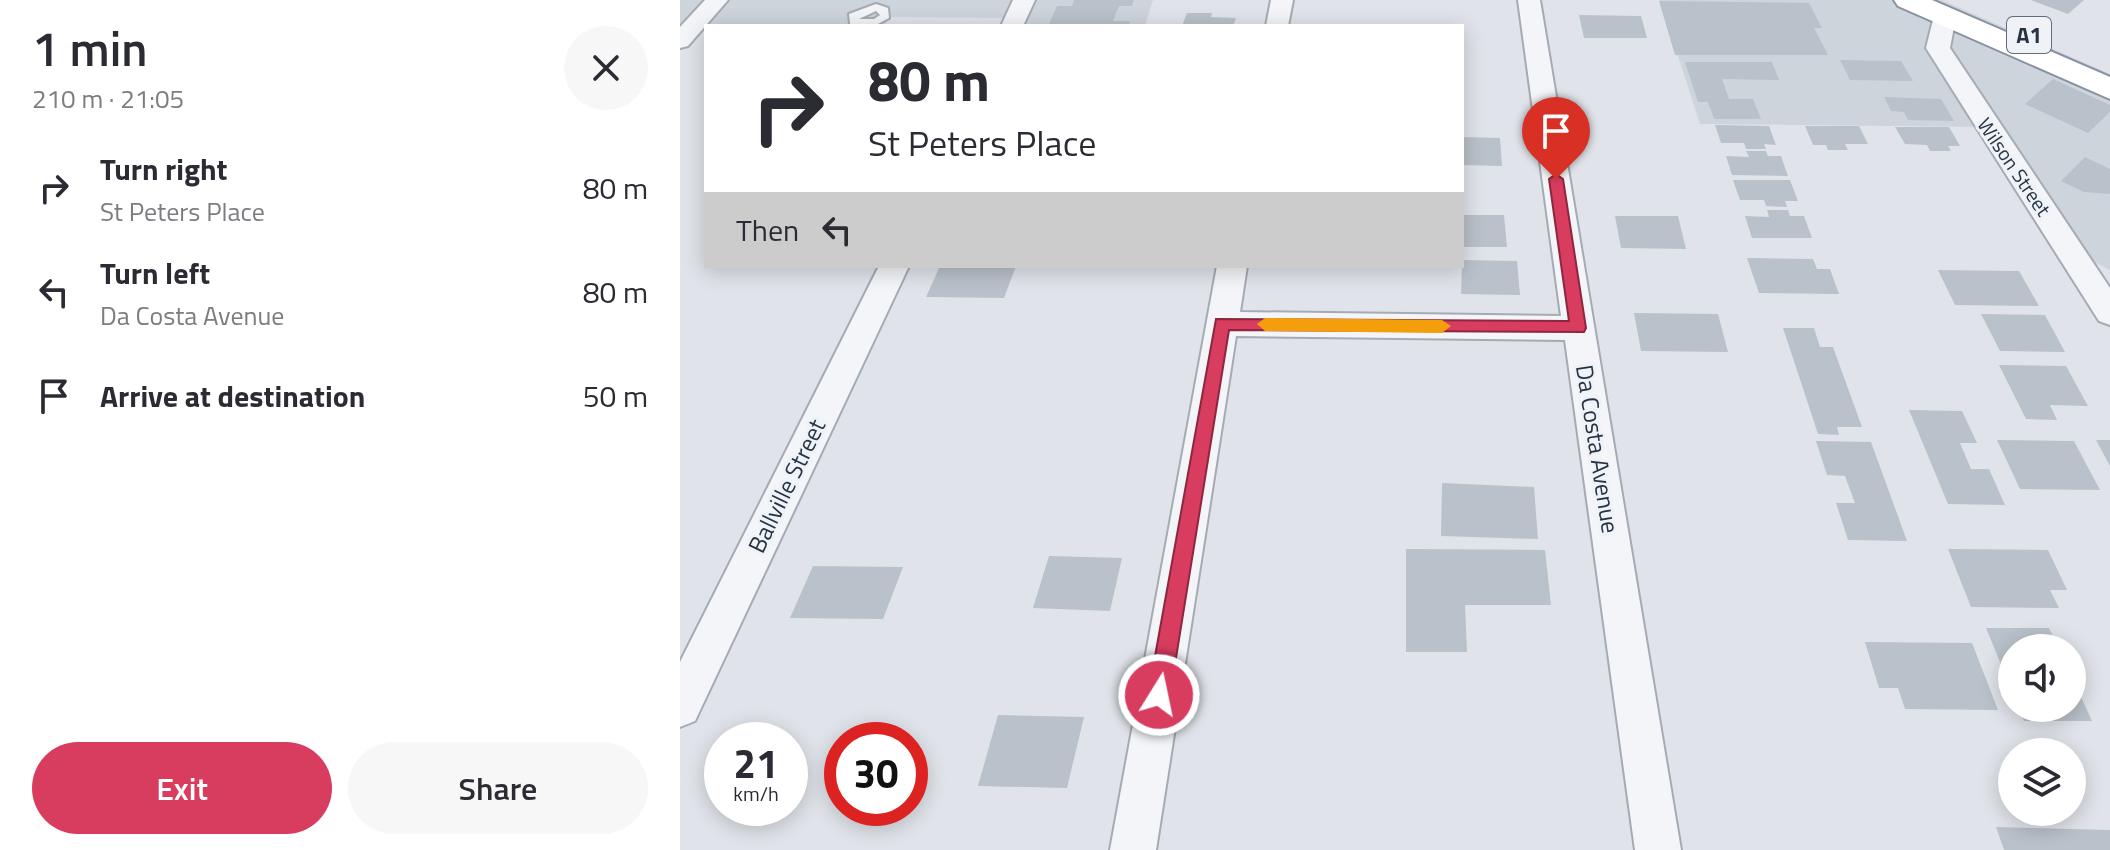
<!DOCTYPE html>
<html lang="en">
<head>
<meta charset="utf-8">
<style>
	body { margin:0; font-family:"Titillium Web",sans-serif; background:#f7f7f7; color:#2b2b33; height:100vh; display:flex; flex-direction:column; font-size:30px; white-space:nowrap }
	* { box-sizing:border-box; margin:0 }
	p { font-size:26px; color:#7c7c81 }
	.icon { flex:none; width:44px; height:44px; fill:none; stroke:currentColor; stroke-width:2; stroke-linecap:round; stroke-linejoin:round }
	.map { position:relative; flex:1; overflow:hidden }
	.drawer { display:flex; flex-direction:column; background:#fff; width:680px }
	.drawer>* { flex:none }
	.guide { position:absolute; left:24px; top:24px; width:760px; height:244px; border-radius:0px; box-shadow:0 4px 20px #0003; background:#fff; color:#2b2b33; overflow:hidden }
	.fabs { position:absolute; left:1318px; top:634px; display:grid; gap:16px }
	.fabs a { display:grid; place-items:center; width:88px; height:88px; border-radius:50%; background:#fff; box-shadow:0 4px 20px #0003; font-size:40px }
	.speed { position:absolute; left:24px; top:722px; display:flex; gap:16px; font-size:40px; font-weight:700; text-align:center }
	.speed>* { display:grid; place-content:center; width:104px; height:104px; border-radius:50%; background:#fff; box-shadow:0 4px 20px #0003; line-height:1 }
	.speed small { font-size:20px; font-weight:400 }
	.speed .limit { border:12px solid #d22; background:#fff; color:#111 }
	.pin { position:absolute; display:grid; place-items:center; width:68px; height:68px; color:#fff; margin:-82px -34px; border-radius:50% 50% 50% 0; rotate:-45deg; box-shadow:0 0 8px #0007 }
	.pin .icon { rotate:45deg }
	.me { position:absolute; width:88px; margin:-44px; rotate:10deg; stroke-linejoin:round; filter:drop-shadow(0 0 6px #0008) }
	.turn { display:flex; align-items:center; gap:28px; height:168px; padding:0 32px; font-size:36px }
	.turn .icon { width:104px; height:104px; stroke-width:2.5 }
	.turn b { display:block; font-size:56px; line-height:68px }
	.then { display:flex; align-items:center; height:76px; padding:0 32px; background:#0003; gap:16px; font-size:30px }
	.round { display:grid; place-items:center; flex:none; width:84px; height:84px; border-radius:42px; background:#f7f7f7 }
	.summary { display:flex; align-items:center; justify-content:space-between; height:136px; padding:0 32px }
	h1 { font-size:48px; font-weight:600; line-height:60px }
	.action { display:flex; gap:16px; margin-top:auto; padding:16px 32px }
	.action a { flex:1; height:92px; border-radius:48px; background:#d83c5f; color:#fff; font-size:32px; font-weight:600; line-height:92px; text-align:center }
	.action a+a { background:#f7f7f7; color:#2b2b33 }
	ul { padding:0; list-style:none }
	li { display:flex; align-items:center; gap:24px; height:104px; padding:0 32px }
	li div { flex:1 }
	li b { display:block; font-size:30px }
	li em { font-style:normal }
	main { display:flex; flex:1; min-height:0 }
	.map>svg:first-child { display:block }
	.built { fill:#ced4dc }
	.building { fill:#b9c1ca }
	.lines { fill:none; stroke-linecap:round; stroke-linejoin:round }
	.lane-casing { stroke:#a5abb4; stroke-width:4 }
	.street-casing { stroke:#a5abb4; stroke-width:4 }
	.highway-casing { stroke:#8693a2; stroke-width:4 }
	.lane { fill:#f3f5f8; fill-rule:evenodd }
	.street { fill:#f3f5f8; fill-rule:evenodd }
	.highway { fill:#fff; fill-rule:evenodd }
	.route { fill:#d83c5f; stroke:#8c273e; stroke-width:2 }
	.slow { fill:#f59e0b }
	.labels { text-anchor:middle; stroke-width:6; stroke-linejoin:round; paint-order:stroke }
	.far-street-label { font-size:20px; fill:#273342; stroke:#eff3f7 }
	.shield { fill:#eff3f7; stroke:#636d78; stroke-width:2 }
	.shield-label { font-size:22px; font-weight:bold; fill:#273342 }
	.street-label { font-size:24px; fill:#273342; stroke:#eff3f7 }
</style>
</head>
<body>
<main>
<section class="drawer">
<div class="summary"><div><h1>1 min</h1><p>210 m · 21:05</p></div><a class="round"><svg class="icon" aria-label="close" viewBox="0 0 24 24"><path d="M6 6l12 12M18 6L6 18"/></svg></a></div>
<ul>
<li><svg class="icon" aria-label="right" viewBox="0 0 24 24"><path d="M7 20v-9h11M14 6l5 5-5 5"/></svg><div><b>Turn right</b><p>St Peters Place</p></div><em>80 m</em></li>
<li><svg class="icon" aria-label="left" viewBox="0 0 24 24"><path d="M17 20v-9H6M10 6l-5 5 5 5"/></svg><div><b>Turn left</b><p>Da Costa Avenue</p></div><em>80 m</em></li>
<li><svg class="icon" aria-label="arrive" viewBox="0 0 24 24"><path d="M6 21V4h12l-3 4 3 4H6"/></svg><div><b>Arrive at destination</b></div><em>50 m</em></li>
</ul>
<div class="action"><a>Exit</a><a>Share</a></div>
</section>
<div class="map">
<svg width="1430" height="850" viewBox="0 0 1430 850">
	<rect width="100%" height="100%" fill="#e0e4ea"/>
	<g class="built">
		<polygon points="0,0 473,0 465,26 332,26 335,18 210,17 204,26 26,29 0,28"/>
		<polygon points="980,0 1262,0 1430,74 1430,270 1388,248 1306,127 1020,124"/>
	</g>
	<g class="building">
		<polygon points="394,0 454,0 452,6 439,6 433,21 450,21 449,26 368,26 377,6 392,6"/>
		<polygon points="1351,0 1404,0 1388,14"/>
		<polygon points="979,1 1129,3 1142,28 1134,28 1148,55 995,55"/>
		<polygon points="507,13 532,13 531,17 556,18 553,26 502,26"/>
		<polygon points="899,15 961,16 967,38 904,38"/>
		<polygon points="1160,60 1221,61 1233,81 1170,80"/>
		<polygon points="1005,62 1092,62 1099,80 1042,79 1049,99 1073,99 1081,119 1034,119 1028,102 1018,102"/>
		<polygon points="1373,79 1430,105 1430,112 1408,133 1345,104"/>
		<polygon points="1204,97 1261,99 1274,121 1228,120 1224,112 1211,111"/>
		<polygon points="1035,125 1089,126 1096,145 1084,144 1086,149 1066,149 1064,143 1041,143"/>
		<polygon points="1125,126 1179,126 1188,144 1165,144 1168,150 1148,150 1146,145 1133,145"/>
		<polygon points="1215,127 1269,127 1280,146 1268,146 1271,151 1250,151 1247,145 1225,144"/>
		<polygon points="782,137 820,138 822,166 782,165"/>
		<polygon points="1066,151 1086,151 1088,156 1101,156 1108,176 1052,175 1046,156 1069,157"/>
		<polygon points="1405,157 1430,169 1430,194 1404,192 1381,181"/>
		<polygon points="1053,180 1110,180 1118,201 1105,201 1107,207 1086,206 1084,200 1060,200"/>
		<polygon points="1087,210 1108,210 1110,216 1124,216 1132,238 1072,238 1065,216 1089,217"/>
		<polygon points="782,215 824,215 827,247 782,247"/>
		<polygon points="935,216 998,216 1006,249 941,248"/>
		<polygon points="1067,258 1133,259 1137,269 1150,269 1159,294 1079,293"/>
		<polygon points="782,260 837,261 840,295 781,294"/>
		<polygon points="260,266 336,266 324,298 246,297"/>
		<polygon points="1258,270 1339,271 1359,306 1275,305"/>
		<polygon points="954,313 1038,314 1048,352 961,351"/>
		<polygon points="1301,314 1365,315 1385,352 1320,351"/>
		<polygon points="1103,328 1134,328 1140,347 1153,347 1182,427 1157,427 1159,435 1138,434"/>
		<polygon points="1319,365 1386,366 1408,406 1370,405 1377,420 1346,419"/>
		<polygon points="1229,410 1282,411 1297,443 1280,443 1291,469 1309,469 1325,505 1268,504"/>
		<polygon points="1317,440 1394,441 1420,490 1340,489"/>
		<polygon points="1416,440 1430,440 1430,466"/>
		<polygon points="1136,441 1191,442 1227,541 1168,540 1156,503 1175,503 1165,476 1147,475"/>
		<polygon points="762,483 854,487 858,539 761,536"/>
		<polygon points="726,549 865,550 871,605 785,605 787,652 726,652"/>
		<polygon points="1268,549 1368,550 1387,590 1370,590 1379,608 1291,607"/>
		<polygon points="369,556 442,558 430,611 353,608"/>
		<polygon points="133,566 223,567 203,619 110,618"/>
		<polygon points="1306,628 1369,628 1379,648 1332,648 1332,691"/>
		<polygon points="1185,642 1292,643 1318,710 1225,709 1218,688 1199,688"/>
		<polygon points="1392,677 1412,721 1344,721 1339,708 1392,708"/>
		<polygon points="318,715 404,717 387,788 298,786"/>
		<polygon points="1316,827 1430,830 1430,850 1324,850"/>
	</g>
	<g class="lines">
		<defs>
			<path id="lane" d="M196,4L208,8L209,18L196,25L170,24L169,14ZM196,11L200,15L194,19H179Z"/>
			<g id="street">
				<polygon points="25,0 48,0 8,46 0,48 0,27"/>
				<polygon points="333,0 355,0 343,26 321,26"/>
				<polygon points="591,0 613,0 608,26 586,26"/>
				<polygon points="838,0 860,0 1001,850 955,850 885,340 556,336 476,850 430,850 537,266 567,266 560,312 881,316"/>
				<polygon points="1265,9 1276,16 1270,48 1430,288 1430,325 1419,321 1246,48 1254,16"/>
				<polygon points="199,266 229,266 15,721 0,727 0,662"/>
			</g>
			<polygon id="highway" points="1214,0 1252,0 1430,77 1430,99 1218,6"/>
		</defs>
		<use href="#lane" class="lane-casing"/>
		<use href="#street" class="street-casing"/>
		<use href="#highway" class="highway-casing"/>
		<use href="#lane" class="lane"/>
		<use href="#street" class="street"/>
		<use href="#highway" class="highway"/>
	</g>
	<polygon class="route" points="876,174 883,179 906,328 904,332 549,330 490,695 487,703 479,706 471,703 468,695 536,319 889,321 869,179"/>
	<polygon class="slow" points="585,318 762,320 771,326 762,333 585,331 577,324"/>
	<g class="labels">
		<g class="far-street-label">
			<text transform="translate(1334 167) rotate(56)" y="7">Wilson Street</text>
		</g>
		<rect class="shield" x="1327" y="17" width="44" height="36" rx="6"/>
		<g class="shield-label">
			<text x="1349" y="43">A1</text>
		</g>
		<g class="street-label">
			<text transform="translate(917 449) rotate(81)" y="8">Da Costa Avenue</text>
			<text transform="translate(107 486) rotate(-64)" y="8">Ballville Street</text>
		</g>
	</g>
</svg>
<div class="fabs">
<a><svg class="icon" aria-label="sound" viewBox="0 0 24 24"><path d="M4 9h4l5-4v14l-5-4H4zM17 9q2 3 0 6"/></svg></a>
<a><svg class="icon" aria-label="layers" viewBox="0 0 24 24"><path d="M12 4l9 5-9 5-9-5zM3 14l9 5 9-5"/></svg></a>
</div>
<div class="speed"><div>21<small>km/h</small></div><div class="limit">30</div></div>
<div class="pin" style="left:876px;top:179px;background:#d93025"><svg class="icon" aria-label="arrive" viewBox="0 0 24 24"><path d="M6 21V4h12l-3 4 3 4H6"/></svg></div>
<svg class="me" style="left:479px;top:695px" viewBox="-20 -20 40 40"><circle r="17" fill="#d83c5f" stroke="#fff" stroke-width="3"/><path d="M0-11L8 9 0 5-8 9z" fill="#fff"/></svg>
<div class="guide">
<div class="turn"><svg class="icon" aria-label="right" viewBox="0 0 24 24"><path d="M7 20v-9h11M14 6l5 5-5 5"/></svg><div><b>80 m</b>St Peters Place</div></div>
<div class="then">Then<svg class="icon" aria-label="left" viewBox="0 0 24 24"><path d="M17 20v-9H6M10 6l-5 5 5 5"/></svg></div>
</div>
</div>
</main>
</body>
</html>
